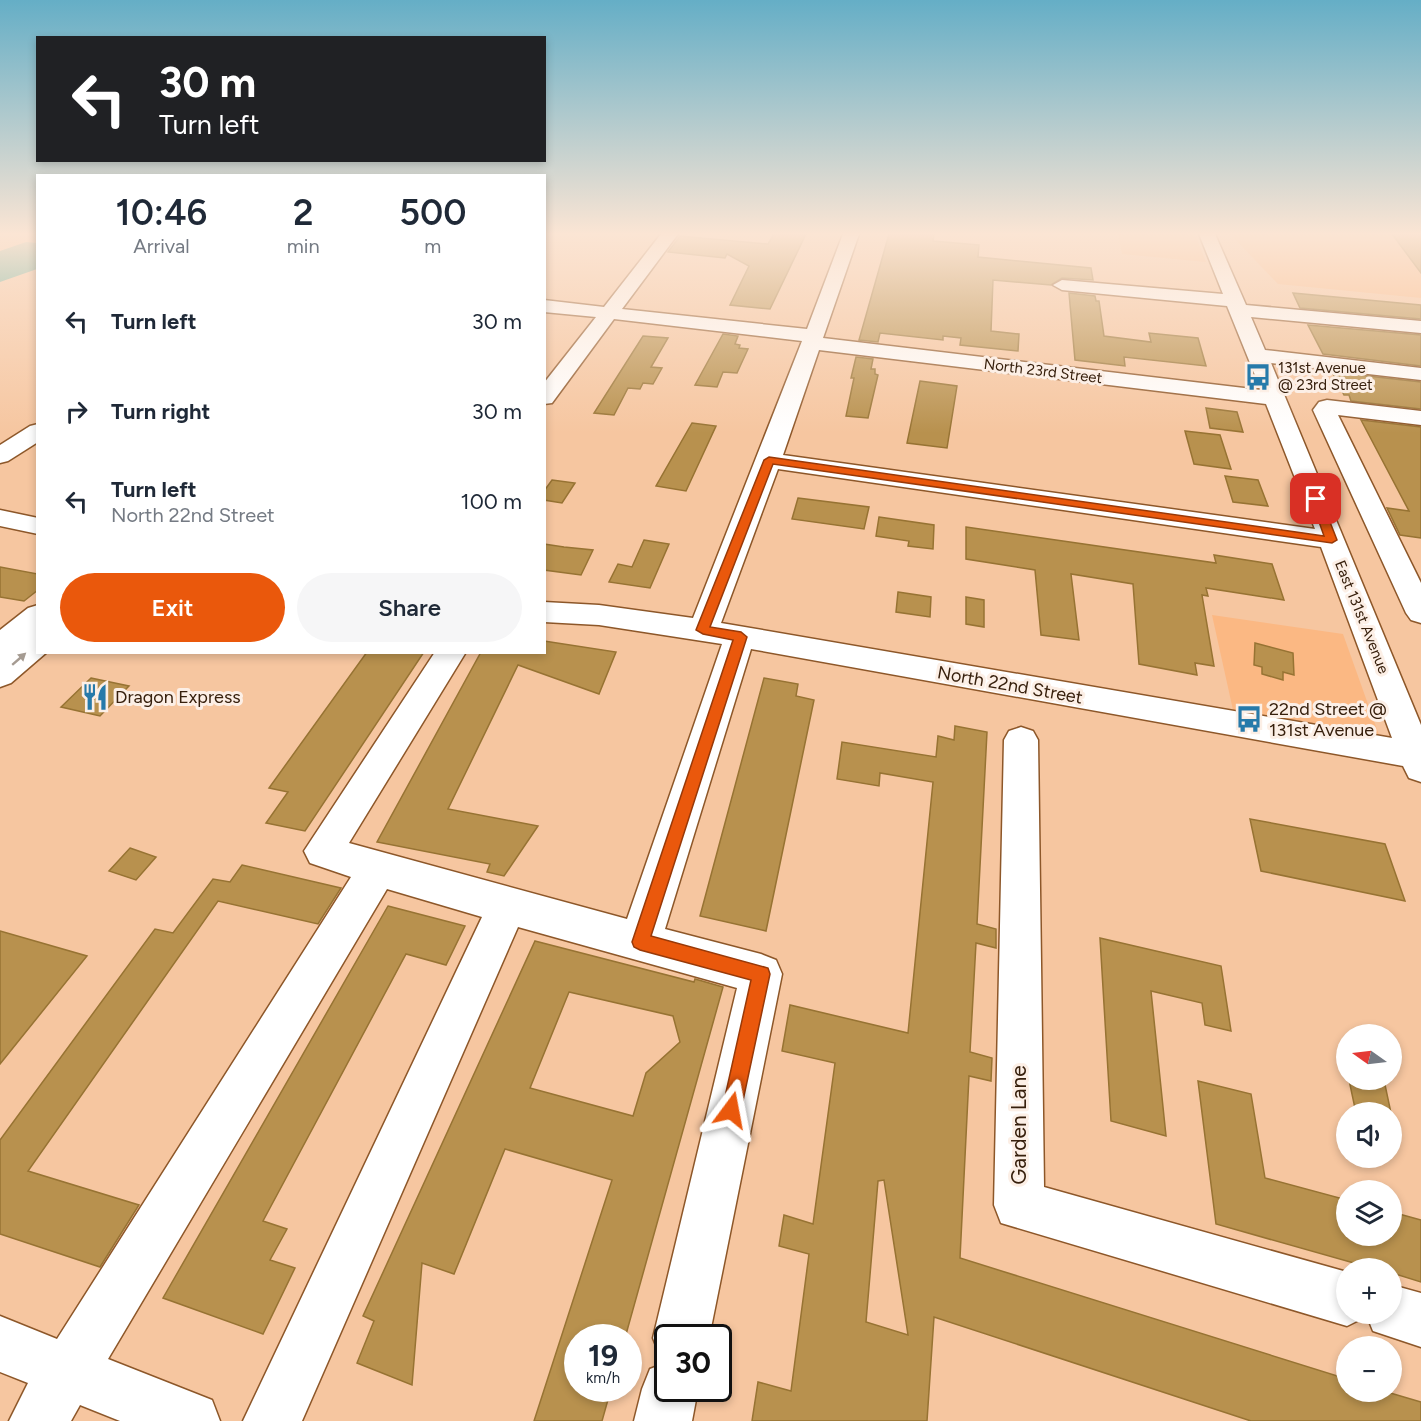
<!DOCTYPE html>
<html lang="en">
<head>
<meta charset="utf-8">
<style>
	body { margin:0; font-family:Figtree,sans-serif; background:#f6f6f7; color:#1f2937; height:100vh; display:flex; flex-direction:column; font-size:22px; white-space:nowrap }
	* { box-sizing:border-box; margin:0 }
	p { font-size:20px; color:#747a83 }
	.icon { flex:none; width:33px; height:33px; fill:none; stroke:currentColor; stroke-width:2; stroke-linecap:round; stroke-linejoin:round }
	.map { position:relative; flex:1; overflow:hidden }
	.sheet { position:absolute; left:36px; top:174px; width:510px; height:480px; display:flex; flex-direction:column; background:#fff; border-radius:0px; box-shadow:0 3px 9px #0003 }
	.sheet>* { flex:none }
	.guide { position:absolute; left:36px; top:36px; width:510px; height:126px; border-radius:0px; box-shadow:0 3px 9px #0003; background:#202124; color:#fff; overflow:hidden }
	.needle { width:39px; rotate:284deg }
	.tools { position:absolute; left:1336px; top:1024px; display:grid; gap:12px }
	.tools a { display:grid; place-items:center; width:66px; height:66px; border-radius:50%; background:#fff; box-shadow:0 3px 9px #0003; font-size:30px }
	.speed { position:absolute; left:564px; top:1324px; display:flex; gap:12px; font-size:30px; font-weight:700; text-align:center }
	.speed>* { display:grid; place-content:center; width:78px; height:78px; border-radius:50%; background:#fff; box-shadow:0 3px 9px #0003; line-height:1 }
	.speed small { font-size:15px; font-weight:400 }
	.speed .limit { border:3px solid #111; border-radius:9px; background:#fff; color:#111 }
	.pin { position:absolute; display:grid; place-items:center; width:51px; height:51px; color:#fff; margin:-26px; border-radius:12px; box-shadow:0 3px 9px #0006 }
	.me { position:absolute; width:66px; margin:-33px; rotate:13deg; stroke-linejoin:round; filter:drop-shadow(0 0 4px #0008) }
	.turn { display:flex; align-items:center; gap:21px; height:126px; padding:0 24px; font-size:27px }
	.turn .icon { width:78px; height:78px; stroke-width:2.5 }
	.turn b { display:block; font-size:42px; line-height:51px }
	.eta { display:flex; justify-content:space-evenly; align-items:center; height:102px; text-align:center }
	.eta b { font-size:36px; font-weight:600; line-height:42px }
	.button { display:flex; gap:12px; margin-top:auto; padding:12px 24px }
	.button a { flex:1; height:69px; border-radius:36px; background:#ea580c; color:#fff; font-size:24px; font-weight:600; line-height:69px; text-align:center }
	.button a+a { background:#f6f6f7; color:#1f2937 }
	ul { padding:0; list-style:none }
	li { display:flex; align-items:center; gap:18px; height:90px; padding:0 24px }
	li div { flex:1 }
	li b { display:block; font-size:22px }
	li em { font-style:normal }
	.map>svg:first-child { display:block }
	.built { fill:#fbb883 }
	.water { fill:#41a593 }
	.building { fill:#b8914e; stroke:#977333; stroke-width:1.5; fill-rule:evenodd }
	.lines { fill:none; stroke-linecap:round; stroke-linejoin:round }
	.minor-casing { stroke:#8d5729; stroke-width:3 }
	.major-casing { stroke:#8d5729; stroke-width:3 }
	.minor { fill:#fff; fill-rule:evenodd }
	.major { fill:#fff; fill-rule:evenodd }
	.oneway { fill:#a59b92 }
	.route { fill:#ea580c; stroke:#983908; stroke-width:1.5 }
	.labels { text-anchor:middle; stroke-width:6; stroke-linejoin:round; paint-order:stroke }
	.far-poi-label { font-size:15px; fill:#37200d; stroke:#fcefe6; text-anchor:start }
	.far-street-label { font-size:15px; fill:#37200d; stroke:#fcefe6 }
	.street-label { font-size:18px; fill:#37200d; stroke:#fcefe6 }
	.poi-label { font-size:18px; fill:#37200d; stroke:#fcefe6; text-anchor:start }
	.near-street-label { font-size:21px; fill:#37200d; stroke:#fcefe6 }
</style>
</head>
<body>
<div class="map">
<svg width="1421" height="1421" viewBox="0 0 1421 1421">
	<rect width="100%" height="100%" fill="#f6c6a0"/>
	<g class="built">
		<polygon points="1118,234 1191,234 1196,237 1206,262 1122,254"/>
		<polygon points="1230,234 1421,234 1421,298 1278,284"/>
		<polygon points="1212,615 1343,634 1379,735 1233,710"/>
	</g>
	<polygon class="water" points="26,242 37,243 37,269 0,282 0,251"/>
	<g class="building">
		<polygon points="774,234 806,234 770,309 730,305 749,266 727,254 725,258 668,252 680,236 768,244"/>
		<polygon points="889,234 934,234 933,241 979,245 978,257 1091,268 1093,280 1062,278 1051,285 993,280 991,331 1019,334 1018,351 960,345 961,338 943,336 943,340 880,333 878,342 859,340"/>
		<polygon points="1392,234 1421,234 1421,273"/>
		<polygon points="1069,293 1095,296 1096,301 1099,301 1104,336 1151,342 1149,333 1198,338 1206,366 1124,357 1125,366 1075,360"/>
		<polygon points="1293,293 1421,305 1421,319 1300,308"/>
		<polygon points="1308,325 1421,335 1421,366 1323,354"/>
		<polygon points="723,334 738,336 735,344 740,345 739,348 748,349 737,373 723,372 717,387 695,385"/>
		<polygon points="643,336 668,338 651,367 662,368 653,384 643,383 640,389 628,388 614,415 594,413"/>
		<polygon points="856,357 873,359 871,369 875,369 875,374 878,375 868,418 846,416 854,378 851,378"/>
		<polygon points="1332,372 1421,382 1421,409 1351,401 1349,395 1344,395"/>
		<polygon points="920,381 957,386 947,448 907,443"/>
		<polygon points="1206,408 1237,412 1243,432 1210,428"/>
		<polygon points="1361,420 1421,427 1421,538 1400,535 1387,508 1409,511"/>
		<polygon points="692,423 716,426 686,491 656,486"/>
		<polygon points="1185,431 1220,435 1231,469 1194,464"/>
		<polygon points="1225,476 1258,480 1268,506 1233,502"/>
		<polygon points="552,480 575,483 562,503 544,500 544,491"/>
		<polygon points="798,498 869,507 864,529 792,519"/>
		<polygon points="879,517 934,525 933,549 908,546 909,541 876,536"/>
		<polygon points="966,527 1216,563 1214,555 1272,564 1284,600 1206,588 1208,596 1202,595 1214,666 1195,663 1197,675 1139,664 1133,584 1071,574 1079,640 1041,635 1035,570 966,559"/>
		<polygon points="644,540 669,544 650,588 609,582 618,564 632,567"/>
		<polygon points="544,544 564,547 593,550 581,575 544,570"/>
		<polygon points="0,567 38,574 38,590 24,601 0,597"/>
		<polygon points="898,592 931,597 930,617 896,612"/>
		<polygon points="966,597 984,600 984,627 966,624"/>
		<polygon points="544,641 616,652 599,694 518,665 448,809 538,826 504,876 487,872 490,864 377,842 481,652 544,652"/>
		<polygon points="1255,643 1293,653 1294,675 1283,672 1283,680 1262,674 1262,667 1254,665"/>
		<polygon points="367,652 424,652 305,831 266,823 288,792 269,788"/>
		<polygon points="91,678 129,686 100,716 61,707"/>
		<polygon points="764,678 798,684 796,696 814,700 766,931 700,916"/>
		<path d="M955,726L987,732L977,924L996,929V948L976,943L970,1052L992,1058L991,1081L969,1076L960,1258L1347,1379V1392H1387L1421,1402V1421H1251L934,1317L927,1421H752L758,1382L791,1391L809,1254L779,1246L784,1215L813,1224L835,1063L782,1051L790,1005L908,1033L933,782L880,773L879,786L837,779L842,742L936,757L938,736L954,740ZM884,1180L908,1335L866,1322L878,1181Z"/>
		<polygon points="1250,819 1385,844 1405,901 1261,871"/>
		<polygon points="130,848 156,857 136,880 109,871"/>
		<polygon points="242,865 341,888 318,924 218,901 28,1171 139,1205 100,1267 0,1234 0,1140 155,929 173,933 213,879 230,882"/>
		<polygon points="388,906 465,926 446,965 406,954 263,1221 287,1229 270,1260 295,1268 263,1334 163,1298"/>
		<polygon points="0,931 87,956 0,1064"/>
		<polygon points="1100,938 1221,966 1231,1031 1205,1025 1202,1003 1151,991 1166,1136 1111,1121"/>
		<path d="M535,941L694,982L695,979L723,987L625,1338H578V1389H611L602,1421H534L612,1180L505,1149L454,1274L422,1263L412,1385L357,1363L374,1321L363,1316ZM569,992L673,1016L680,1042L646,1073L633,1116L530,1088Z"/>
		<polygon points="1349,1080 1384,1080 1391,1113 1356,1113"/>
		<polygon points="1198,1081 1251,1094 1265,1178 1347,1200 1347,1236 1392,1236 1392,1212 1421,1220 1421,1282 1392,1273 1392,1269 1375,1269 1216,1224"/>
	</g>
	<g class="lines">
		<defs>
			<g id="minor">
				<path d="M661,234H678L622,309L807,329L843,234H859L823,338L1261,390L1227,306L1062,290L1053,285L1062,280L1223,294L1199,234H1215L1246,305L1421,321V333L1251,317L1265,350L1421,368V380L1271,363L1421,725V782L1409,778L1403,766L751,649L665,929L761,954L776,960L782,974L709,1338H668V1360L661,1358L653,1338L737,988L518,927L302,1421H243L482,917L387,889L108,1359L212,1400L220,1421H120L80,1405L71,1421H9L28,1383L0,1372V1316L57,1339L351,877L310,863L304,851L435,652H466L349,843L627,919L722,644L599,625L544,622V602L599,605L693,618L802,341L614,319L552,403L544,404V383L596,317L544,312V300L604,307ZM819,350L1266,404L1315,529L783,455ZM778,469L1321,547L1392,738L721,623Z"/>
				<polygon points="1327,400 1421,411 1421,425 1338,415 1421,583 1421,623 1411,620 1406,613 1313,410 1319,402"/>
				<polygon points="38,424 38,442 8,461 0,463 0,445 30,426"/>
				<polygon points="0,510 38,518 38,534 0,526"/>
				<polygon points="1021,727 1033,731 1038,740 1044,1187 1347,1272 1347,1314 1392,1314 1392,1285 1421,1293 1421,1347 1373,1331 1367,1316 1347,1326 1001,1223 994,1205 1004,740 1009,731"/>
				<polygon points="668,1362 668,1389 698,1389 692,1421 634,1421 642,1389 650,1369"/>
			</g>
			<polygon id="major" points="38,605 38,652 47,652 11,683 0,687 0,630 28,608"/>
		</defs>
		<use href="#minor" class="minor-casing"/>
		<use href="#major" class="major-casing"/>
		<use href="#minor" class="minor"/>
		<use href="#major" class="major"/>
	</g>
	<defs><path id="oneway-solid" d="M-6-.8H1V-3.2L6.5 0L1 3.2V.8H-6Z" transform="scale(1.5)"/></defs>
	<use class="oneway" href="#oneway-solid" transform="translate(19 659) rotate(-41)"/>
	<linearGradient id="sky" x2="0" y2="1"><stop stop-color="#65aec6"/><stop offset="0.54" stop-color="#fbe5d4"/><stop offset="1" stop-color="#fbe5d4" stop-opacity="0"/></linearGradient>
	<rect width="1421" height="433" fill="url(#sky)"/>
	<polygon class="route" points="769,457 1324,536 1311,499 1316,496 1321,499 1337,540 1332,543 773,464 710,627 741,632 747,637 651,936 768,968 770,974 741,1110 738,1117 731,1120 725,1117 722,1110 751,980 640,950 634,947 632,942 733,640 703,634 696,630 764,460"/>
	<defs>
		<symbol id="bus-bare" viewBox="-9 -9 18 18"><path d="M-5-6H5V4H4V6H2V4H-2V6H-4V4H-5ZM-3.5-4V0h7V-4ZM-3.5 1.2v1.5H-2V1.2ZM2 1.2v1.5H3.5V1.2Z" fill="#267aaa" stroke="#fcefe6" stroke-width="2.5" paint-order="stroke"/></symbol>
		<symbol id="restaurant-bare" viewBox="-9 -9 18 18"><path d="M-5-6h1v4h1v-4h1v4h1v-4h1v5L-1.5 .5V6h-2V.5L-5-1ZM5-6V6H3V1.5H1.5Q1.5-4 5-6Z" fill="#267aaa" stroke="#fcefe6" stroke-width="2.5" paint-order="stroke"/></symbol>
	</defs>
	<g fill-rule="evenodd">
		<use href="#bus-bare" x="1239" y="358" width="38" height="38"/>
		<use href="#restaurant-bare" x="76" y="678" width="38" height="38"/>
		<use href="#bus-bare" x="1230" y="700" width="38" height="38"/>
	</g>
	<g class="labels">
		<g class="far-poi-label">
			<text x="1278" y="373">131st Avenue<tspan x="1278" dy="17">@ 23rd Street</tspan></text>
		</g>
		<g class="far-street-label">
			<text transform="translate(1043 371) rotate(7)" y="5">North 23rd Street</text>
			<text transform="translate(1362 617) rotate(68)" y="5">East 131st Avenue</text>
		</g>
		<g class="street-label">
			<text transform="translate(1010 685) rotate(10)" y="6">North 22nd Street</text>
		</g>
		<g class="poi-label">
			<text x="115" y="703">Dragon Express</text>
			<text x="1269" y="715">22nd Street @<tspan x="1269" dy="21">131st Avenue</tspan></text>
		</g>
		<g class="near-street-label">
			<text transform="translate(1019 1125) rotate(-90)" y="7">Garden Lane</text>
		</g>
	</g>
</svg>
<div class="tools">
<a><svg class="needle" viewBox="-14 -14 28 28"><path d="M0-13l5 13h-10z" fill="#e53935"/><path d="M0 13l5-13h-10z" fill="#747a83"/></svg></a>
<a><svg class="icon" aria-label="sound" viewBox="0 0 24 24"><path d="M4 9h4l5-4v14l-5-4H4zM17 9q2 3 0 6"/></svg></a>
<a><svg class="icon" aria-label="layers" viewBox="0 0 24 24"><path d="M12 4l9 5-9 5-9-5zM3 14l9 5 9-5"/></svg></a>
<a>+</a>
<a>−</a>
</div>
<div class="speed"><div>19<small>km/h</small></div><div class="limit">30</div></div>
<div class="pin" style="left:1316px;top:499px;background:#d93025"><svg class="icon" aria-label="arrive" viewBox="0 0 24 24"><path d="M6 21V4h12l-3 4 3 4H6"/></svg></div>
<svg class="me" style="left:731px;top:1110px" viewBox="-20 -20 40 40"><path d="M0-17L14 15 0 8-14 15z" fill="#ea580c" stroke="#fff" stroke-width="4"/></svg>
<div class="guide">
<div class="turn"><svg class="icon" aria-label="left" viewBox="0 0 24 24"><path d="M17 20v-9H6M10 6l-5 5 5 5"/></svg><div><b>30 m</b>Turn left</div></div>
</div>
<section class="sheet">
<div class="eta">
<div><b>10:46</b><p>Arrival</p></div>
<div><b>2</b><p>min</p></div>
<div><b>500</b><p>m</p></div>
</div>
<ul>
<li><svg class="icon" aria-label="left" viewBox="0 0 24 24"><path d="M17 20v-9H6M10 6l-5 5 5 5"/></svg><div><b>Turn left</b></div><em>30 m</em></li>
<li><svg class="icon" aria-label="right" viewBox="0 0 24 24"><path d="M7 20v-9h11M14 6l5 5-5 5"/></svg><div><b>Turn right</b></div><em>30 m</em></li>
<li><svg class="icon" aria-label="left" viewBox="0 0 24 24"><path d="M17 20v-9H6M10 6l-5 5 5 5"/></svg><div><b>Turn left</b><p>North 22nd Street</p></div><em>100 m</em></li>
</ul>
<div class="button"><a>Exit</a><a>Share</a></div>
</section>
</div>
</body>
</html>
